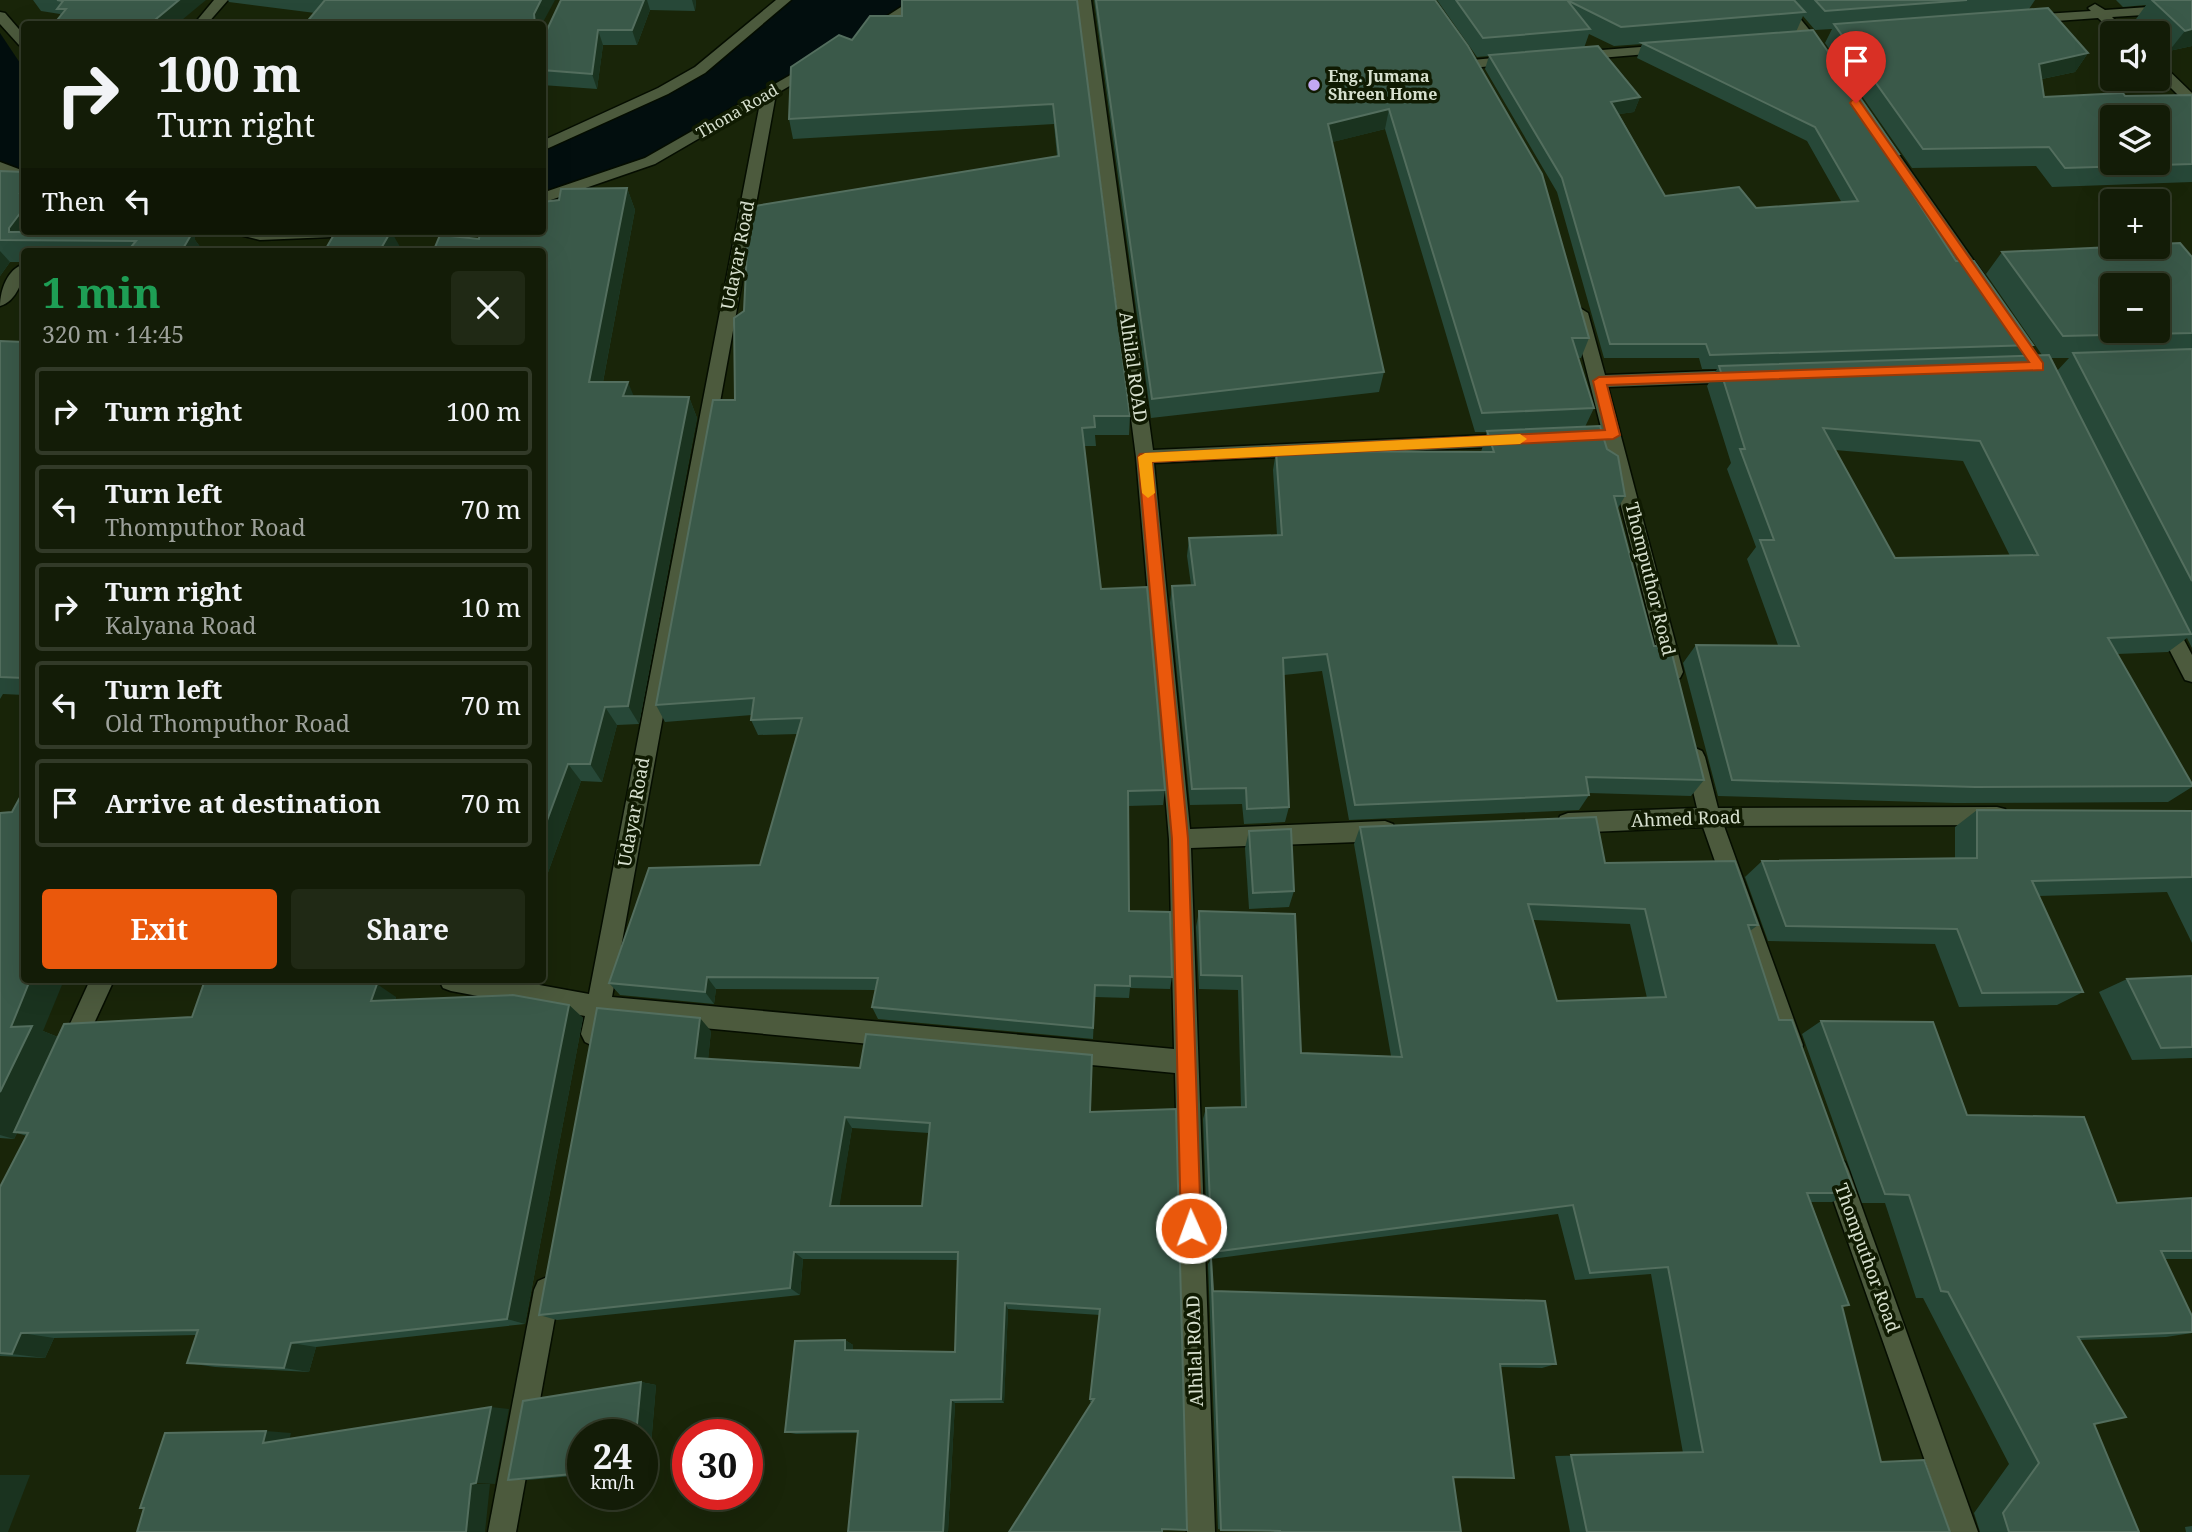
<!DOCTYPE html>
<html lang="en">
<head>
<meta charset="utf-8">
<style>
	body { margin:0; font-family:"Noto Serif",serif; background:#202915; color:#f1f3f6; height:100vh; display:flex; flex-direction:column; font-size:26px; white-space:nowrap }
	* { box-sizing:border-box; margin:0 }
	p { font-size:23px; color:#9da19b }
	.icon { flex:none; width:38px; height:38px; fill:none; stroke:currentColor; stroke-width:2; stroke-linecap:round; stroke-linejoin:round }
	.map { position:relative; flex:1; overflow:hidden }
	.sheet { position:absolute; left:21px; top:248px; width:525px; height:735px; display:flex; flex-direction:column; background:#131c07; border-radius:7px; box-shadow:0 7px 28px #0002,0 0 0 2px #323a28 }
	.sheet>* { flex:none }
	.banner { position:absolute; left:21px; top:21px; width:525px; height:214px; border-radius:7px; box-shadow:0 7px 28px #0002,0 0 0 2px #323a28; background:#131c07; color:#f1f3f6; overflow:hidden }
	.buttons { position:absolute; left:2100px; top:21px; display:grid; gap:14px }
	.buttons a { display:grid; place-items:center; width:70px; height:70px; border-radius:7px; background:#131c07; box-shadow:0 7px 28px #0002,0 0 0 2px #323a28; font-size:35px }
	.speed { position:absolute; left:567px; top:1419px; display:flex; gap:14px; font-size:35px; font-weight:700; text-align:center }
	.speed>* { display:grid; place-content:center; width:91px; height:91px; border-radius:50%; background:#131c07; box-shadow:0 7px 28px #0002,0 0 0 2px #323a28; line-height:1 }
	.speed small { font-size:18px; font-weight:400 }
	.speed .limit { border:10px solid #d22; background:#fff; color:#111 }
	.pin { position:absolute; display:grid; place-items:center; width:60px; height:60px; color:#fff; margin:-72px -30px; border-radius:50% 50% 50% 0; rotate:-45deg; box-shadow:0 0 7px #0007 }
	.pin .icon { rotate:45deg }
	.me { position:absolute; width:77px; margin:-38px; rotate:358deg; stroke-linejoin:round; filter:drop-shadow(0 0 5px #0008) }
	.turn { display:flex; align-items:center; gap:24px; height:147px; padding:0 21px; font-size:32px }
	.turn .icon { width:91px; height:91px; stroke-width:2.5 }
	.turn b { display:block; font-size:49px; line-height:60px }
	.then { display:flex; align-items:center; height:66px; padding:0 21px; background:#0003; gap:14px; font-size:26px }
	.round { display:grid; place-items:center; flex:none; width:74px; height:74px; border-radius:7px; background:#202915 }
	.head { display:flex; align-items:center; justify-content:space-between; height:119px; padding:0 21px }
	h1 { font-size:42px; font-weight:700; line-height:52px; color:#1e9e55 }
	.cta { display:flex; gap:14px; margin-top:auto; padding:14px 21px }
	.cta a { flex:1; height:80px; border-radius:7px; background:#ea580c; color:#fff; font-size:28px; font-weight:700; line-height:80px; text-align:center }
	.cta a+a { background:#202915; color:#f1f3f6 }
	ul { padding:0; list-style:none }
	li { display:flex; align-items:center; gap:21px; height:88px; margin:0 14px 10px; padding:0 7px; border:4px solid #323a28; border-radius:7px }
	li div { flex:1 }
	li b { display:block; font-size:26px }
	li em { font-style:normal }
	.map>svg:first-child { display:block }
	.water { fill:#020e0e }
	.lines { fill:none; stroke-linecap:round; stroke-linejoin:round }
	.street-casing { stroke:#050d00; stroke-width:3 }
	.street { fill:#4c5a3d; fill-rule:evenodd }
	.wall { fill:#274838; fill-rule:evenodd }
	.shaded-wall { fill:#1a331f }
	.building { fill:#3a5949; stroke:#536e5e; stroke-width:2; fill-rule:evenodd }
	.route { fill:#ea580c; stroke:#983908; stroke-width:2 }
	.slow { fill:#f59e0b }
	.poi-dot { fill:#c2a8f2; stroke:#101b02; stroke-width:2.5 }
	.labels { text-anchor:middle; stroke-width:7; stroke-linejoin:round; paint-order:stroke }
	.far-poi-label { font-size:16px; font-weight:bold; fill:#d7e0cf; stroke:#101b02; text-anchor:start }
	.far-street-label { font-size:16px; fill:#d7e0cf; stroke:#101b02 }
	.street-label { font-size:18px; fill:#d7e0cf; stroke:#101b02 }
</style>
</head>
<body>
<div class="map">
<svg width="2192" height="1532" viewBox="0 0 2192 1532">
	<rect width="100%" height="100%" fill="#192509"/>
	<g class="water">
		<polygon points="789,0 921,0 650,161 543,198 542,147 696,75"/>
		<polygon points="0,33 24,69 24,176 0,166"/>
	</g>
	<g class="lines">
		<defs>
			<g id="street">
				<polygon points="214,0 228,0 207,24 194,24"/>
				<polygon points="776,0 791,0 705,73 668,94 542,151 542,141 658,88 695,67"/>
				<polygon points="912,0 928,0 874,35 864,35 862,32"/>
				<polygon points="1077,0 1091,0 1153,450 1510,434 1516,436 1519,440 1516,444 1510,446 1154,463 1190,829 1385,821 1393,824 1396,831 1393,838 1385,841 1191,848 1215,1532 1187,1532 1175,1073 608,1019 601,1042 593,1046 585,1042 581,1034 585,1016 451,991 443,988 439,980 512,980 589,994 760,103 655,164 542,203 542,193 645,158 815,61 822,65 820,68 776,94 612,997 1174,1049 1169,839 1136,457"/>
				<polygon points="1771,0 1785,0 1825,49 1825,55 1815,55"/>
				<polygon points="2095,4 2105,10 2192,4 2192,12 2112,17 2128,33 2114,33 2098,18 2030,23 2023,19 2030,15 2091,11 2088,8"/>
				<polygon points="0,12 5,13 24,35 24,46 19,45 0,24"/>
				<polygon points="1666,45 1673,49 1671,52 1576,60 1569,56 1576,52"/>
				<polygon points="1516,56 1521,57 1521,63 1472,68 1465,64 1472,60"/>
				<polygon points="2158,64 2163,65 2192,93 2192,105 2187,104 2158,75"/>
				<polygon points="1879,132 1884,133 1986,278 1988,282 1986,286 1974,286 1872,136"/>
				<polygon points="0,162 24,171 24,180 0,171"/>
				<polygon points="233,231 363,231 355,236 260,240 236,234"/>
				<polygon points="451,231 467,231 457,252 441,252"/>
				<path d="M24,264C25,278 16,302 0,306C0,291 7,269 24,264Z"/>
				<polygon points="1580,308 1588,313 1605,375 1739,370 1747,376 1739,382 1608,387 1683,672 1680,678 1673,680 1666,678 1663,672 1572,313"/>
				<polygon points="2164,612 2171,615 2192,655 2192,682 2185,680 2154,620 2157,615"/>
				<polygon points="1695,748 1702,751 1705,757 1718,808 1997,807 2005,809 2008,816 2005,823 1997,825 1724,826 1803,1045 1799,1053 1791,1057 1783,1053 1779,1045 1703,827 1568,833 1560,830 1557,823 1560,816 1568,813 1697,808 1685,757 1688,751"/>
				<polygon points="90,980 114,980 79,1056 71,1060 63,1056 59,1048"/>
				<polygon points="1836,1158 1845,1162 1849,1171 1978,1532 1950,1532 1823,1171 1827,1162"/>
				<polygon points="547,1277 556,1281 560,1290 516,1532 488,1532 534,1290 538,1281"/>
			</g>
		</defs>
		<use href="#street" class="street-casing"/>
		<use href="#street" class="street"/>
	</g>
	<g class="wall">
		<polygon points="33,0 206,0 61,16 60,14 41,11"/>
		<polygon points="228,0 555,0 315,13 229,2"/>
		<polygon points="561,0 696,0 695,11 650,10 637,45 603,45 597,89 542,85 542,34 546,32"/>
		<polygon points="1077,0 1130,416 1129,435 1095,435 1096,446 1084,446 1101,589 1165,790 1163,805 1128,806 1129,911 1172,977 1170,989 1130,988 1129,998 1095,997 1093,1039 878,1019 872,1007 876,990 716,989 714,1004 620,995 609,983 760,865 797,734 758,735 751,720 752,715 665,722 656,705 735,400 1057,156 1054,124 793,139 789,119 852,40 902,16"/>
		<polygon points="1094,0 1435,0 1589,338 1581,358 1578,358 1594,408 1585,427 1607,449 1625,496 1617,510 1654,646 1704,780 1691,796 1589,793 1589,795 1579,810 1349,820 1322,671 1284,675 1289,807 1285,822 1244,824 1242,804 1190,805 1170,603 1172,586 1191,585 1187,556 1189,538 1277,535 1273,470 1276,451 1481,452 1487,432 1475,432 1385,129 1332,142 1384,372 1379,392 1151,418"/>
		<path d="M1437,0H2035L2029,9L2088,53L2075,72L2042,79L2044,97L2192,95V182L2052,187L2036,166L1912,168L1825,43L1832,29L1815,30L1803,16L1796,32L1899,154L1893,163L1956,261L2033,345L2024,356L2042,355L1986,274L2002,252L2192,257V648L2187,638L2168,652L2117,654L2192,784V787L2168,802L1955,803L1718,796L1683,663L1696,645H1778L1747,559L1756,547L1727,469L1731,463L1707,386L1717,369H1702L1699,358H1604L1557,192L1485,69L1489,56L1477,57ZM1589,34L1614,46L1642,44L1637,58L1807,141L1842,203L1756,208L1665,196L1619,114L1634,112L1640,97L1584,48ZM2050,358H2069L2057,371ZM1835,450L1963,461L2010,556L1895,558Z"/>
		<polygon points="2116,0 2192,0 2192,46 2169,51 2158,40 2158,33 2151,33 2136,19 2146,5 2123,7"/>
		<polygon points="0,171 24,231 195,231 195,240 204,252 24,252 24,262 10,262 0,276"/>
		<polygon points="627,188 635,210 603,382 634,396 689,397 697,418 639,724 617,725 602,782 581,781 546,878 542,877 542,252 479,239 559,200"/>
		<polygon points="0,341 24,342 24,695 3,694 0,699"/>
		<polygon points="1977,810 2192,811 2192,943 2167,892 2039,896 2083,992 2057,1005 1959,1007 1935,944 1768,941 1745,877 1762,861 1955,858 1955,827"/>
		<polygon points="12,812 43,1031 58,1037 192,1017 205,980 343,980 342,983 396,997 395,1000 569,1005 583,1018 525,1324 316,1347 309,1372 215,1367 187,1363 196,1335 54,1338 45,1358 0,1356 0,1187 27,1136 17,1133 14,1139 0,1138 0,813"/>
		<path d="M1360,827L1605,863L1758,925L1750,931L1779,1020L1855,1193L1832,1202H1811L1849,1305L1842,1307L1881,1462L1950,1532H1570L1555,1456L1683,1453L1651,1274L1575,1280L1558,1214L1211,1259L1213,1291L1556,1364L1542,1368L1500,1367L1514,1478H1453L1461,1532H1274V1531L1221,1530L1218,1529L1208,1264L1211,1259H1208L1203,1119L1206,1108L1241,1107L1238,990L1199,989L1196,927L1199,911L1301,1053L1391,1056L1354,844ZM1533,920L1630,924L1647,998L1557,1001Z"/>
		<polygon points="1249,831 1294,891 1289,907 1249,909 1245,848"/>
		<polygon points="2192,976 2192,1058 2132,1060 2099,992 2127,979"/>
		<polygon points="1821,1021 1967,1115 2117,1203 2192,1198 2192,1259 2165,1259 2192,1316 2192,1333 2166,1337 2080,1340 2094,1424 2139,1532 1980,1532 1974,1513 2009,1464 1923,1298 1916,1298 1885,1203 1862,1203 1802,1034"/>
		<path d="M711,1031L708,1059L860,1068H1092L1090,1112L1187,1530L1092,1402H1090L1100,1315L1008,1309L1004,1403H955L948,1532H848L858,1433L796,1434L785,1432L845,1340L853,1345V1351L955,1352L958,1260L803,1259L800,1295L557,1320L539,1315ZM852,1128L929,1133L922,1206H839Z"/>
		<polygon points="641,1382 656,1385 649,1469 642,1469 642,1435 583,1435 583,1475 528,1480 508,1480"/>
		<polygon points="2192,1526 2192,1532 2186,1532 2185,1527"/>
	</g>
	<g class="shaded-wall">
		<polygon points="179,0 206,0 177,24 150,24"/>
		<polygon points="541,0 555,0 542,24 535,24 534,14"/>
		<polygon points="644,0 647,0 650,10 637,45 632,30"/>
		<polygon points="692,0 696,0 695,11"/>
		<polygon points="2192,29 2192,46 2169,51 2185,31"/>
		<polygon points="598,30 603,45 597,89 592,74"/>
		<polygon points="2088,53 2075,72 2027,82 2039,64"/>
		<polygon points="1640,97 1634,112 1606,116 1611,102"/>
		<polygon points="1389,109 1385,129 1325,144 1328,124"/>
		<polygon points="627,188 635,210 599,403 589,382"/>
		<polygon points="24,208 24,231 9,232 9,228"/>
		<polygon points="178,231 195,231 195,240 204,252 181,252"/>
		<polygon points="391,231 403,252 379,252"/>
		<polygon points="0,251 10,262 0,276"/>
		<polygon points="628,382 637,404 623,396"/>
		<polygon points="689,397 697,418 639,724 628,706"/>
		<polygon points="605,707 617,725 602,782 590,764"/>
		<polygon points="568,764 581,781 546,878 542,873 542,834"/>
		<polygon points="707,977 716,989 714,1004 705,992"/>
		<polygon points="30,980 64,980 43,1031 60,1038 14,1132 17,1133 14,1139 0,1135 0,1092 11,1027"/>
		<polygon points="317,980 343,980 336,997 316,983"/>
		<polygon points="377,984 396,997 390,1014 371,1001"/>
		<polygon points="569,1005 583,1018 525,1324 507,1319"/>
		<polygon points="700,1018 711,1031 707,1071 695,1058"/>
		<polygon points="845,1117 852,1128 838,1215 830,1206"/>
		<polygon points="794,1252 803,1259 800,1295 790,1288"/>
		<polygon points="1005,1303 1008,1309 1004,1403 1001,1399"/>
		<polygon points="21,1333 54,1338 45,1358 12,1354"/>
		<polygon points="845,1340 853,1345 853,1355 845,1350"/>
		<polygon points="291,1343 316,1347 309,1372 284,1368"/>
		<polygon points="641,1382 656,1385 649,1469 642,1468 642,1435 636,1435"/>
		<polygon points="951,1400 955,1403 948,1532 943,1532"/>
		<polygon points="491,1407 509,1409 495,1484 476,1483"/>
		<polygon points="266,1431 291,1433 288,1445 263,1443"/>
		<polygon points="0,1475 30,1475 8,1532 0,1532"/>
		<polygon points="471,1484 490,1484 485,1532 466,1532"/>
	</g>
	<g class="building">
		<polygon points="57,0 179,0 150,24 54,24 66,9 57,9 63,1"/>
		<polygon points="325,0 541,0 534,14 535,24 305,24"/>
		<polygon points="561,0 644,0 632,30 598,30 592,74 542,70 542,34 546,32"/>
		<polygon points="902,0 1077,0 1130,416 1094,416 1095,427 1082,428 1101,589 1147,587 1165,790 1128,791 1129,911 1170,912 1172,977 1130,976 1130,986 1095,985 1093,1028 872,1007 878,978 707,977 705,992 609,983 649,868 760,865 802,718 751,720 754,698 656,705 713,400 735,400 734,318 744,311 749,207 1059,156 1053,104 789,119 791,67 839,35 852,40 870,16 902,16"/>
		<polygon points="1096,0 1435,0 1468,46 1542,174 1589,338 1572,338 1594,408 1482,413 1389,109 1328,124 1384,372 1152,399"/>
		<polygon points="1456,0 1794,0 1805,12 1621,27 1567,0 1590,29 1483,38"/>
		<polygon points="1815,0 1967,0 1825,11"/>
		<polygon points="2152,0 2192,0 2192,29 2185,31"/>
		<path d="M2048,8L2088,53L2039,64L2044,97L2123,93L2125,96L2192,95V164L2065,168L2049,147L1923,149L1834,24ZM2112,117H2158V163H2112Z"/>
		<polygon points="1813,30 1899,154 1887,154 1956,261 1974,261 2033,345 1710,355 1706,344 1610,344 1562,178 1489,55 1598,46 1640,97 1611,102 1665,196 1739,187 1756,208 1858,201 1815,127 1642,43"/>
		<polygon points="0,171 24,172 24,187 20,193 24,194 24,208 9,228 9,232 178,231 178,235 191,235 181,252 127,252 136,241 0,240"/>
		<polygon points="627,188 589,382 628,382 623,396 689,397 628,706 605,707 590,764 568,764 542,834 542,252 433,252 440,235 479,239 480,231 542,231 542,202 559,200 561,189"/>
		<polygon points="336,231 391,231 379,252 324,252"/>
		<path d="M2180,243L2192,257V333L2063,336L2002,252L2112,247H2158V244ZM2112,285H2158V331H2112Z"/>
		<polygon points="0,341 24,342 24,678 0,677"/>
		<polygon points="2192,349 2192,581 2073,353"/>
		<path d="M2049,355L2191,634L2108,638L2192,784V786L1975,787L1732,780L1696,645L1799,646L1760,540H1774L1740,449H1745L1719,366ZM1823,428L1980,441L2038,555L1895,558Z"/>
		<polygon points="1600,426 1607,449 1618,456 1625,496 1614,496 1654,646 1670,646 1704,780 1586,777 1589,795 1355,805 1327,654 1283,658 1289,807 1247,809 1246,788 1192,789 1172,586 1195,585 1189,538 1282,535 1276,451 1494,452 1487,431"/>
		<polygon points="24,790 24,980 30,980 11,1027 32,1026 0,1092 0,813 12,812"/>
		<polygon points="1977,810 2192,811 2192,877 2032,881 2083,992 1982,993 1957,929 1786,926 1762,861 1977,858"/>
		<path d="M1596,817L1605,863L1735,861L1758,925H1748L1779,1020H1792L1855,1193H1807L1849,1305L1842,1306L1881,1462L1924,1460L1950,1532H1587L1571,1455L1703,1452L1668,1267L1590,1273L1573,1205L1212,1252L1206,1108L1246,1107L1242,976L1201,975L1199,911L1295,914L1301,1053L1402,1057L1360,827ZM1528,904L1645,909L1666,997L1557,1001Z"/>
		<polygon points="1291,829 1294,891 1253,893 1249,831"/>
		<polygon points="2192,976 2192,1047 2161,1048 2127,979"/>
		<polygon points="205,980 317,980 316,983 377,984 371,1001 513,995 569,1005 507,1319 291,1343 284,1368 187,1363 198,1330 21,1333 12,1354 0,1353 0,1187 28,1133 14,1132 64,1024 192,1017"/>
		<path d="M597,1008L700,1018L695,1058L860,1068L866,1034L1092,1055L1090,1112L1176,1109L1187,1530L1162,1529V1532H1009L1094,1399H1090L1100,1309L1005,1303L1001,1399L951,1400L943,1532H848L858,1431L785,1432L795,1341L845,1340V1350L955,1352L958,1252H794L790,1288L539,1315ZM845,1117L930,1123L922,1206H830Z"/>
		<polygon points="1821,1021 1933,1022 1967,1115 2084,1117 2117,1203 2192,1198 2192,1251 2161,1251 2192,1316 2192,1332 2078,1337 2126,1417 2094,1424 2139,1532 2009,1532 2003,1513 2039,1463 1948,1292 1941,1291 1909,1195 1885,1194"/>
		<polygon points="1211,1258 1213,1291 1545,1301 1556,1364 1500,1364 1514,1478 1453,1477 1461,1532 1280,1532 1280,1531 1221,1530"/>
		<polygon points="641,1382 636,1435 583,1435 583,1473 508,1480 523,1401"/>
		<polygon points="491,1407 476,1483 471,1484 466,1532 137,1532 144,1508 140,1508 165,1433 266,1431 263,1443"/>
	</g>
	<polygon class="route" points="1852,100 1859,100 2043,363 2043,370 1607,385 1620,435 1613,439 1152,462 1188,839 1201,1228 1198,1235 1191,1237 1184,1235 1181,1228 1172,839 1138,457 1140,454 1605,430 1593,381 1599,377 2029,362 1850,103"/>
	<polygon class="slow" points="1520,434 1527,439 1520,444 1152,462 1155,493 1148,498 1142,493 1138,457 1145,453"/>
	<circle class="poi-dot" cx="1314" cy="85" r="7"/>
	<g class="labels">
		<g class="far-poi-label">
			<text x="1328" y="82">Eng. Jumana<tspan x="1328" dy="18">Shreen Home</tspan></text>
		</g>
		<g class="far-street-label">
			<text transform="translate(737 111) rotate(-30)" y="6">Thona Road</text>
		</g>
		<g class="street-label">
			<text transform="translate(738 255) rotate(-79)" y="6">Udayar Road</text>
			<text transform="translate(1133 367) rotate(82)" y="6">Alhilal ROAD</text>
			<text transform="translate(1650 579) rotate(76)" y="6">Thomputhor Road</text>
			<text transform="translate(634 812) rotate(-80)" y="6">Udayar Road</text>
			<text transform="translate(1686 819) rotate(-2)" y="6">Ahmed Road</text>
			<text transform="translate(1867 1258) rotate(70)" y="6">Thomputhor Road</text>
			<text transform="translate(1195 1351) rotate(-92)" y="6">Alhilal ROAD</text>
		</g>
	</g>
</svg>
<div class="buttons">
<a><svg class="icon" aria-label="sound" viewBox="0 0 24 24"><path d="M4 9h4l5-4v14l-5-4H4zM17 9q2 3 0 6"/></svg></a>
<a><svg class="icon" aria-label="layers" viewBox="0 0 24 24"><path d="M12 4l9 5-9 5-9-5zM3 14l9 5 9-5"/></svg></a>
<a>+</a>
<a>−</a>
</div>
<div class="speed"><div>24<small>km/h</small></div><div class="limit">30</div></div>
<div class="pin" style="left:1856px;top:103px;background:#d93025"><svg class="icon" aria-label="arrive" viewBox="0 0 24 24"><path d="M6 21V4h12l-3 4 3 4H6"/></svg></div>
<svg class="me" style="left:1191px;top:1228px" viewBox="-20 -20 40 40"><circle r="17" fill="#ea580c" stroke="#fff" stroke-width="3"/><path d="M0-11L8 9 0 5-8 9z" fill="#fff"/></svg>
<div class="banner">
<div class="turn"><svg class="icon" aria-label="right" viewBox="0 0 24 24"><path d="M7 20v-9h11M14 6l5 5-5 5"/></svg><div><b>100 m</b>Turn right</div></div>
<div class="then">Then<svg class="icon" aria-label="left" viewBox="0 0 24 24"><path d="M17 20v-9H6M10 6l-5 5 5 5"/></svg></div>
</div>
<section class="sheet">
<div class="head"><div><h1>1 min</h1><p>320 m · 14:45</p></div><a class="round"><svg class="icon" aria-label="close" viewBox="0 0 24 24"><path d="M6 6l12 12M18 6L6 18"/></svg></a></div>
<ul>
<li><svg class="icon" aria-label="right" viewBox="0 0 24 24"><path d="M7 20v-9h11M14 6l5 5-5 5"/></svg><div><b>Turn right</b></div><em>100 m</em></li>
<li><svg class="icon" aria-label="left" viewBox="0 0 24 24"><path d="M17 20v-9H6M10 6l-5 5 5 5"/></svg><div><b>Turn left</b><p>Thomputhor Road</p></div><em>70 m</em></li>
<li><svg class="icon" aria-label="right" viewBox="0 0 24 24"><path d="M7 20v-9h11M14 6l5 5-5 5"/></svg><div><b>Turn right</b><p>Kalyana Road</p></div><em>10 m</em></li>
<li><svg class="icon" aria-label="left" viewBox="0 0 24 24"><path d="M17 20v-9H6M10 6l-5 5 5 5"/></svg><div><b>Turn left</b><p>Old Thomputhor Road</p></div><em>70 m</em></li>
<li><svg class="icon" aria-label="arrive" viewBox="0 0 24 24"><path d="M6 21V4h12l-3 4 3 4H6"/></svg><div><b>Arrive at destination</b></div><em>70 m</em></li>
</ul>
<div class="cta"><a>Exit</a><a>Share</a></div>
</section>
</div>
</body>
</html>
